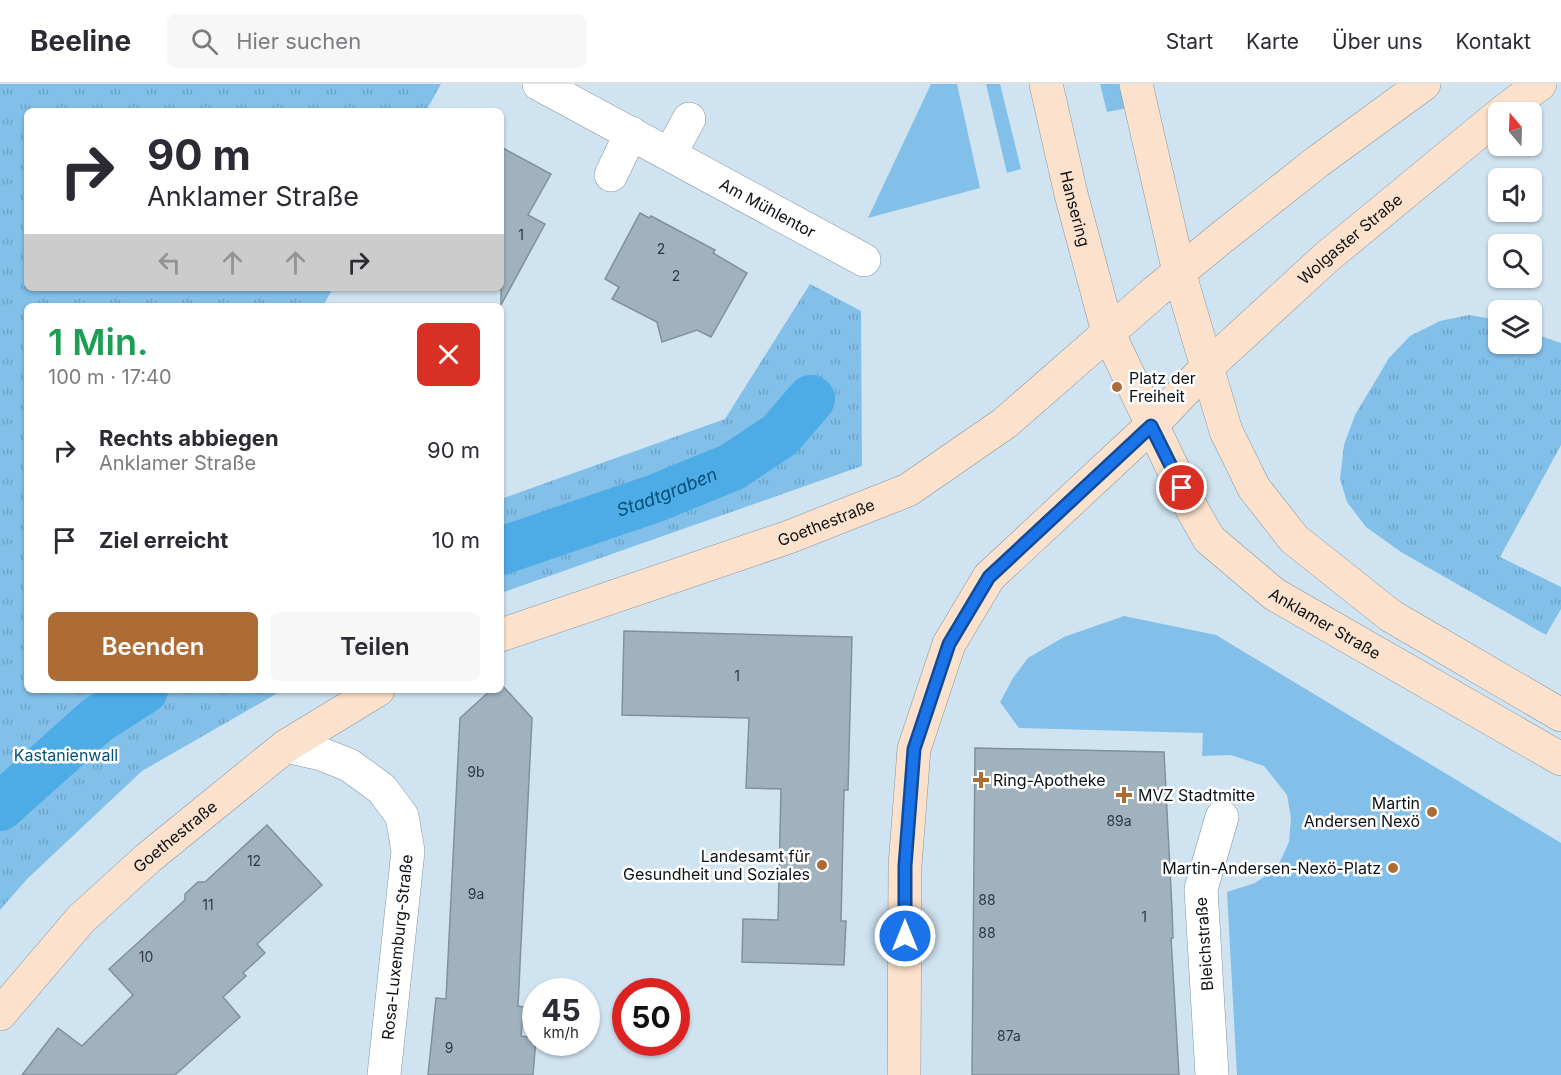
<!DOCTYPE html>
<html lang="de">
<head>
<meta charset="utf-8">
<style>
	body { margin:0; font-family:Inter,sans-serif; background:#f7f7f7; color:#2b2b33; height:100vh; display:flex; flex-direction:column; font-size:22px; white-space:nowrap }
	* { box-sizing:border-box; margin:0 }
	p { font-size:20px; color:#7c7c81 }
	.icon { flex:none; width:33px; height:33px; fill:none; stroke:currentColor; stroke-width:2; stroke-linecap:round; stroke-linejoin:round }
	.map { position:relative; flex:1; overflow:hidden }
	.details { position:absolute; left:24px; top:219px; width:480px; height:390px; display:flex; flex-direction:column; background:#fff; border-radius:9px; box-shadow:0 2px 4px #0004 }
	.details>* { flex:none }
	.guide { position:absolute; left:24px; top:24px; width:480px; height:183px; border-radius:9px; box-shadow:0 2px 4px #0004; background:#fff; color:#2b2b33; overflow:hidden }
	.needle { width:39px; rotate:341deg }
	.fabs { position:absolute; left:1488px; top:18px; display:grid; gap:12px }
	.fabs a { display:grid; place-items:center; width:54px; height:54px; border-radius:9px; background:#fff; box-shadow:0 2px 4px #0004; font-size:30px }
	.speed { position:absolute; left:522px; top:894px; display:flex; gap:12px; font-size:30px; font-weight:700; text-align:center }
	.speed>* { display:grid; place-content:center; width:78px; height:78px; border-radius:50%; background:#fff; box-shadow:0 2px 4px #0004; line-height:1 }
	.speed small { font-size:15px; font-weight:400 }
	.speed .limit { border:9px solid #d22; background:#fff; color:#111 }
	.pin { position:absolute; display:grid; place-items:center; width:51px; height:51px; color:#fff; margin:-26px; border:3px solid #fff; border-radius:50%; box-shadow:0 2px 6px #0007 }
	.me { position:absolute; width:66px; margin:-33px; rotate:0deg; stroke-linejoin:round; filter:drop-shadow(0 0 4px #0008) }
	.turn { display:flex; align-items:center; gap:21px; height:126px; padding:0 24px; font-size:27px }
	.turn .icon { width:78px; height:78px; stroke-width:2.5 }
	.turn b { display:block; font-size:42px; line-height:51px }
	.lanes { display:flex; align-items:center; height:57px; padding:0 24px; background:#0003; justify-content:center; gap:30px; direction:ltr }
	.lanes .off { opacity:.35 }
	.round { display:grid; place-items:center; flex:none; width:63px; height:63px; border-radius:9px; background:#f7f7f7 }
	.head { display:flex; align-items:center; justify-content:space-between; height:102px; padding:0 24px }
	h1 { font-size:36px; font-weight:600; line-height:45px; color:#1e9e55 }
	.action { display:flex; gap:12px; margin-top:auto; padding:12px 24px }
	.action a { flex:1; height:69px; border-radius:9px; background:#ac6c34; color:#fff; font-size:24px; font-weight:600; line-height:69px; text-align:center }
	.action a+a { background:#f7f7f7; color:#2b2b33 }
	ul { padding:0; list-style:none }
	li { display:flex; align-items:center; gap:18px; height:90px; padding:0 24px }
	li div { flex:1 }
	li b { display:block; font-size:22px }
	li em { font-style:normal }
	header { display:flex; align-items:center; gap:36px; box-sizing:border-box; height:84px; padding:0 30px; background:#fff; border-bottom:2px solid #e1e1e2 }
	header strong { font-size:28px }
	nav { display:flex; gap:33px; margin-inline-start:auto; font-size:21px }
	.search { width:420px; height:54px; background:#f7f7f7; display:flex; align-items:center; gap:15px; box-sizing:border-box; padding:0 21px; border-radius:9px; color:#7c7c81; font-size:22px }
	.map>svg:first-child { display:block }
	.grass { fill:#82bfe9 }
	.park { fill:url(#park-tufts) }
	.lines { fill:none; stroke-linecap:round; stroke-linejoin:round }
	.canal { stroke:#4dace6; stroke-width:48 }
	.building { fill:#a0b2be; stroke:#80919d; stroke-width:1.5 }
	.pedestrian-casing { stroke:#8495a1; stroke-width:34 }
	.minor-casing { stroke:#8495a1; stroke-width:34 }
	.secondary-casing { stroke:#8495a1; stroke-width:34 }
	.pedestrian { stroke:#fff; stroke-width:33 }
	.minor { stroke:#fff; stroke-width:33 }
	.secondary { stroke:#fce2cc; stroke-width:33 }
	.route-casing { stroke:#114b97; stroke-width:15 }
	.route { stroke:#1a73e8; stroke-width:10 }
	.poi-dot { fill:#ac6c34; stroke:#fff; stroke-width:2 }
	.labels { text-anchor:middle; stroke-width:5; stroke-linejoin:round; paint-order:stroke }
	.number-label { font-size:14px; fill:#30393f }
	.street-label { font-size:16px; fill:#0b1115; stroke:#fff }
	.poi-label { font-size:16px; fill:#0b1115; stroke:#fff; text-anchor:start }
	.park-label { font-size:16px; fill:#055279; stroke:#fff }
	.water-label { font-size:18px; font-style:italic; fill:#035178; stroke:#fff }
</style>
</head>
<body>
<header>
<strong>Beeline</strong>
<div class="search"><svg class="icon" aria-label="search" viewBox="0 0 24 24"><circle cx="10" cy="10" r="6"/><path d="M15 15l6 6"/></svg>Hier suchen</div>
<nav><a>Start</a><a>Karte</a><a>Über uns</a><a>Kontakt</a></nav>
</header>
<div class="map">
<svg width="1561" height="991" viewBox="0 0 1561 991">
	<defs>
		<pattern id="park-tufts" width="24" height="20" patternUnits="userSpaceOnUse" patternTransform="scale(1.5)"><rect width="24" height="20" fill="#82bfe9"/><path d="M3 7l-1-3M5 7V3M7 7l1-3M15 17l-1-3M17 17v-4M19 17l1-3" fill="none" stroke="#6fa3c7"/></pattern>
	</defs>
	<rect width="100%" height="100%" fill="#d0e3f0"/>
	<g class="grass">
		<polygon points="931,0 957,0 980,104 868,134"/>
		<polygon points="986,0 1000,0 1021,85 1007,89"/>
		<polygon points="1100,0 1121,0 1127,24 1107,28"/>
		<polygon points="1124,532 1216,551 1561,759 1561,991 1237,991 1227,808 1255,799 1277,784 1289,758 1291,734 1287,711 1264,682 1231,671 1202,672 1203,649 1019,644 1000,618 1013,594 1028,574 1064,553"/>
	</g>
	<g class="park">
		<polygon points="0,0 441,0 426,27 27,27 27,204 333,204 323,222 27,222 27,606 283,606 142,687 27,795 0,826"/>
		<polygon points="810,200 861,227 862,382 501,509 501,415 725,335"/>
		<polygon points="1469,231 1498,236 1498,260 1532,260 1532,249 1561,259 1561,361 1500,473 1561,503 1561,525 1546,551 1401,468 1366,443 1347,418 1340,395 1344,361 1355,331 1389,274 1410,252 1440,237"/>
	</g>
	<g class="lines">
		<g class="canal">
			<path id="s1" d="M501,467L656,414L732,383L780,351L811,315"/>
			<polyline points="0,723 97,636 144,606"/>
		</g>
	</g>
	<g class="building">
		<polygon points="501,63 551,90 528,131 545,140 501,221"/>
		<polygon points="640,129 649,134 651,132 715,166 713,169 747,189 711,253 697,246 662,258 657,238 612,215 619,203 605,195"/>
		<polygon points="624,547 852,553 848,706 844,706 841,837 846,837 844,881 742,878 743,835 778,836 781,705 746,704 749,634 622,631"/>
		<polygon points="501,600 532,634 518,922 524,923 521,952 536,954 533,991 428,991 436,914 446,915 460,634 491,606 501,606"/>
		<polygon points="975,664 1164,668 1172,825 1173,854 1171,854 1179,991 972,991"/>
		<polygon points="267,741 322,801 257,860 265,869 243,889 246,892 223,913 240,933 175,991 22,991 58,944 82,962 133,911 109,885 185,816 185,810 198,798 205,798"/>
	</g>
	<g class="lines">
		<defs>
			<g id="pedestrian">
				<path id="s2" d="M539,0L864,176"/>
				<polyline points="670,70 689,35"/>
				<polyline points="611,91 631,49"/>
			</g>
			<g id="minor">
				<polyline points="286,662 321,670 349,681 382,705 402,732 408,767 384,991"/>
				<polyline points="1212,991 1201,805 1222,733"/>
			</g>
			<g id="secondary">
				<path id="s3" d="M1046,0L1071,110L1108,248L1192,425L1209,455L1274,510L1561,675"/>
				<polyline points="1136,0 1179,188 1207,283 1226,347 1254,404 1294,455 1391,532 1561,631"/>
				<polyline points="1503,28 1540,0"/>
				<path id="s4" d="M501,551L789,453L908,406L1005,339L1155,208L1221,154L1317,78L1424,0"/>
				<path id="s5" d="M0,930L81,835L148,774L286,662L378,606"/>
				<path id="s6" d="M904,991L905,782L914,665L949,560L989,493L1151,342L1207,283L1328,172L1498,32"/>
			</g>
		</defs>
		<use href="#pedestrian" class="pedestrian-casing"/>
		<use href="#minor" class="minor-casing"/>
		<use href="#secondary" class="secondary-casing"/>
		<use href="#pedestrian" class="pedestrian"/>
		<use href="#minor" class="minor"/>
		<use href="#secondary" class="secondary"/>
	</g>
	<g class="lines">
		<defs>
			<polyline id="route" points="905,852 905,782 914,665 949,560 989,493 1151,342 1182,404"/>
		</defs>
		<use href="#route" class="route-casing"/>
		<use href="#route" class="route"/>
	</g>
	<g class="poi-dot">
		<circle cx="1117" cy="303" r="6"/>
		<path d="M978 687h6v6h6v6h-6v6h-6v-6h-6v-6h6z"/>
		<path d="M1121 702h6v6h6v6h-6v6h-6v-6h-6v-6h6z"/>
		<circle cx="1432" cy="728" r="6"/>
		<circle cx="822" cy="781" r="6"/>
		<circle cx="1393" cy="784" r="6"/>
	</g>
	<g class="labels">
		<g class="number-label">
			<text x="521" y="156">1</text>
			<text x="661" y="170">2</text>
			<text x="676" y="197">2</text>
			<text x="737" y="597">1</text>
			<text x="476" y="693">9b</text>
			<text x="1119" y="742">89a</text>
			<text x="254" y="782">12</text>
			<text x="476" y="815">9a</text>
			<text x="987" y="821">88</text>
			<text x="208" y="826">11</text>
			<text x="1144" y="838">1</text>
			<text x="987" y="854">88</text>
			<text x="146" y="878">10</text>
			<text x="1009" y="957">87a</text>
			<text x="449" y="969">9</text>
		</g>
		<g class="street-label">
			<text dy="6" stroke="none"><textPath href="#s2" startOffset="260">Am Mühlentor</textPath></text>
			<text dy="6" stroke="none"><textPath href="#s3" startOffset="128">Hansering</textPath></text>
			<text dy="6" stroke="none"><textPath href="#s6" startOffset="1010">Wolgaster Straße</textPath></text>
			<text dy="6" stroke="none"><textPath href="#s4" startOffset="344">Goethestraße</textPath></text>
			<text dy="6" stroke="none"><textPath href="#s3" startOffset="630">Anklamer Straße</textPath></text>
			<text dy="6" stroke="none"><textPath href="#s5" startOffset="250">Goethestraße</textPath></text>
			<text transform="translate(1204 860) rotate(-94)" y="6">Bleichstraße</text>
			<text transform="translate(397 863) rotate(-84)" y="6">Rosa-Luxemburg-Straße</text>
		</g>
		<g class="poi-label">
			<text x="1129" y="300">Platz der<tspan x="1129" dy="18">Freiheit</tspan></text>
			<text x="993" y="702">Ring-Apotheke</text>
			<text x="1138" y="717">MVZ Stadtmitte</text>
			<text x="1420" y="725" text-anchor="end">Martin<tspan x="1420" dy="18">Andersen Nexö</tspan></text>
			<text x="810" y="778" text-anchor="end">Landesamt für<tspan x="810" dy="18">Gesundheit und Soziales</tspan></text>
			<text x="1381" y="790" text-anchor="end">Martin-Andersen-Nexö-Platz</text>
		</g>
		<g class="park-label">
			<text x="66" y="677">Kastanienwall</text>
		</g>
		<g class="water-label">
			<text dy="6" stroke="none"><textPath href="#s1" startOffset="176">Stadtgraben</textPath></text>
		</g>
	</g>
</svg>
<div class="fabs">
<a><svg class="needle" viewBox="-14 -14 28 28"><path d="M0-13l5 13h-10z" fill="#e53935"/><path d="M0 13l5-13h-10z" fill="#7c7c81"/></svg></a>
<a><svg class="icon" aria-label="sound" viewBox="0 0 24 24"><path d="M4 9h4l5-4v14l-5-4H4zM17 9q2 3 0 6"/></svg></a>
<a><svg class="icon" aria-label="search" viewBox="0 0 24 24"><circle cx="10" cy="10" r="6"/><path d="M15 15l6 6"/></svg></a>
<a><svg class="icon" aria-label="layers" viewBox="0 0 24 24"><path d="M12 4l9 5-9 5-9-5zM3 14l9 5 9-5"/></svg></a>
</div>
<div class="speed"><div>45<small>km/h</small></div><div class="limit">50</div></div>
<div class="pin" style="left:1182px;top:404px;background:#d93025"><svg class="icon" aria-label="arrive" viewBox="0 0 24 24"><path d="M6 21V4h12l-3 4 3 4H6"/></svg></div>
<svg class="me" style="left:905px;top:852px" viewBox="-20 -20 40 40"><circle r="17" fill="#1a73e8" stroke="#fff" stroke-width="3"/><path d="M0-11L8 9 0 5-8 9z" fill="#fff"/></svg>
<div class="guide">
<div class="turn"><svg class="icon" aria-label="right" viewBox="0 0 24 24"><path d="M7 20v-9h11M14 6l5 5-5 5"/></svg><div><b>90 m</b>Anklamer Straße</div></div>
<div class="lanes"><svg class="icon off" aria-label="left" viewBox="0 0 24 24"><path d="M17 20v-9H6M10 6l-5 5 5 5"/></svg><svg class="icon off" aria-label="ahead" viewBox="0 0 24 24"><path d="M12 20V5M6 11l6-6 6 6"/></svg><svg class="icon off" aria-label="ahead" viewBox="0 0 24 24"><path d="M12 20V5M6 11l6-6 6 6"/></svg><svg class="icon" aria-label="right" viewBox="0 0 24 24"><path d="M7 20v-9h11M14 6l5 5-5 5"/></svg></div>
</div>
<section class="details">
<div class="head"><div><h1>1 Min.</h1><p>100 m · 17:40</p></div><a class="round" style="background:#d93025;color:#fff"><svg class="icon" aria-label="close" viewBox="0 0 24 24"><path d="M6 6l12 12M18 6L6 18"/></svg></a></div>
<ul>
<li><svg class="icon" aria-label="right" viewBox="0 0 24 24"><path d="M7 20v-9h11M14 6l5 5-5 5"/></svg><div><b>Rechts abbiegen</b><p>Anklamer Straße</p></div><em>90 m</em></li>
<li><svg class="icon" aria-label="arrive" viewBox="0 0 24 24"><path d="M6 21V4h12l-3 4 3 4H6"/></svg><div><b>Ziel erreicht</b></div><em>10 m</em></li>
</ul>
<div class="action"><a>Beenden</a><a>Teilen</a></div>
</section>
</div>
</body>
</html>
